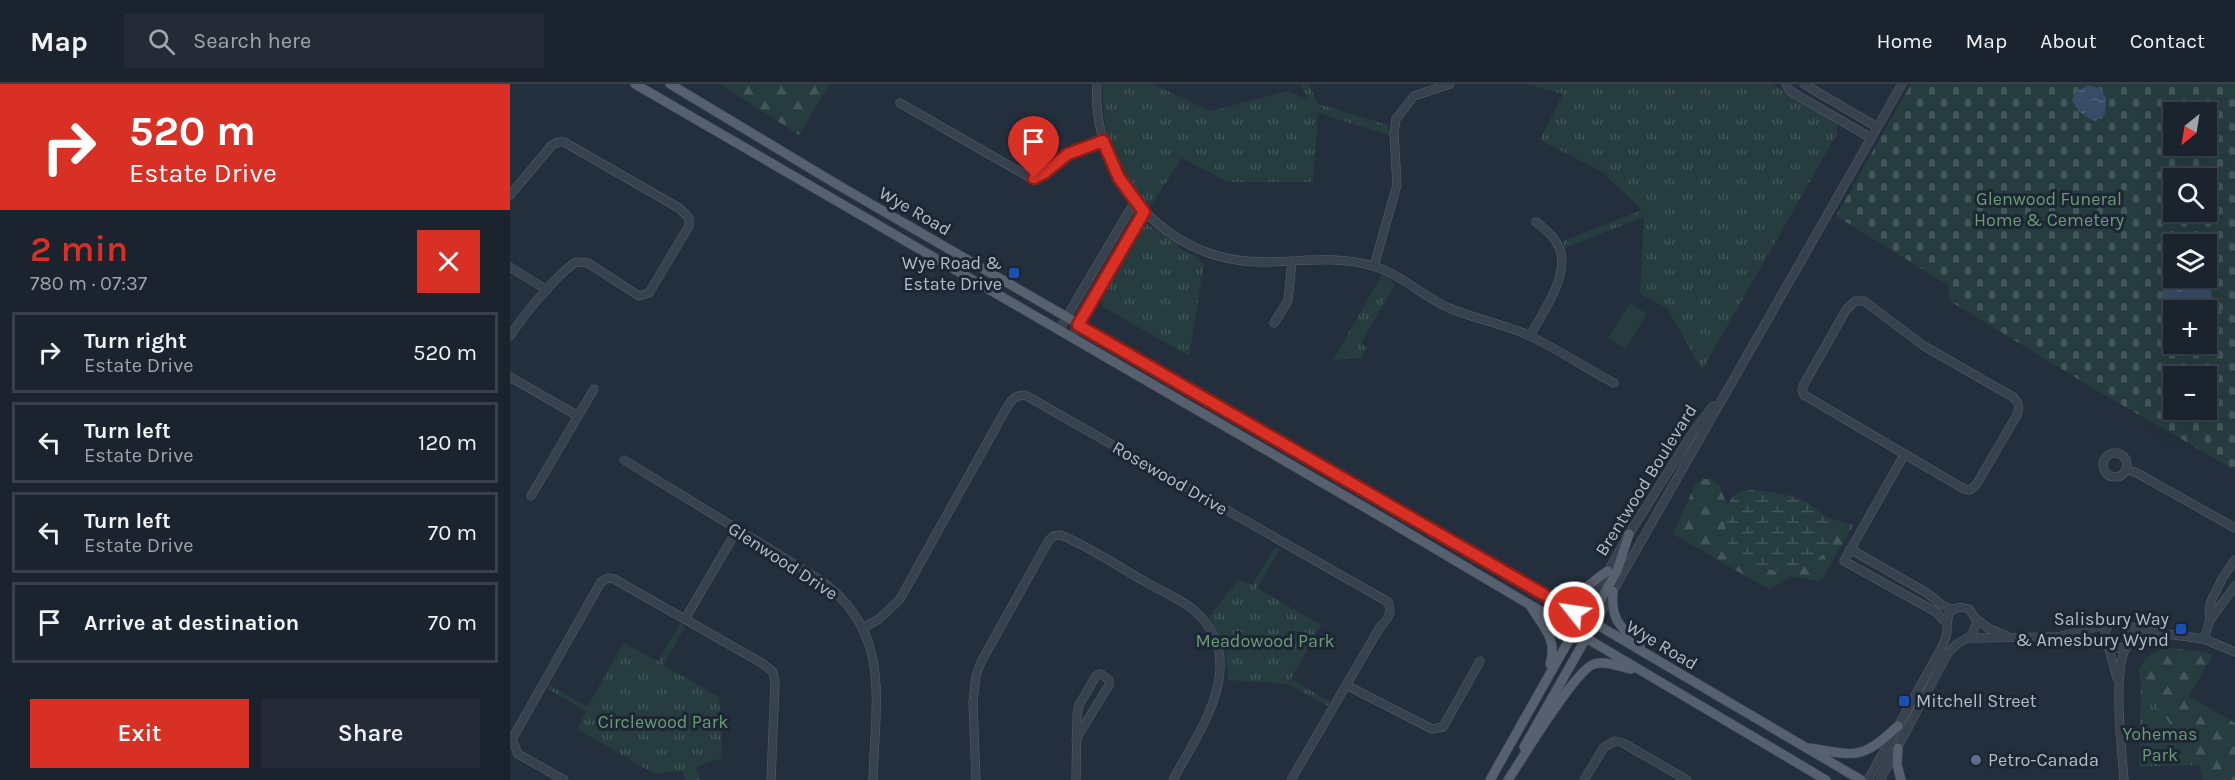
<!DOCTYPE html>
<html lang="en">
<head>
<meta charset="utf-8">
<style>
	body { margin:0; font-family:Karla,sans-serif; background:#242b36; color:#f1f3f6; height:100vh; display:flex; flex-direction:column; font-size:22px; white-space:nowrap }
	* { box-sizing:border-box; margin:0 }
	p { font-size:20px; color:#a0a4aa }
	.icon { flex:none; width:33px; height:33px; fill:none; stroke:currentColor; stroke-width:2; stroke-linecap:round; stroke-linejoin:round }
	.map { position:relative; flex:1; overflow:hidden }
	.drawer { display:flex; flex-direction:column; background:#1b232e; width:510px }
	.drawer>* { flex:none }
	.top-card { background:#d93025; color:#fff; overflow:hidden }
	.needle { width:39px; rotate:210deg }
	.tools { position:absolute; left:1653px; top:18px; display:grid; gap:12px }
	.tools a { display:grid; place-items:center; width:54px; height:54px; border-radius:0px; background:#1b232e; box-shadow:0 6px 24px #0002,0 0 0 2px #39404a; font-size:30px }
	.pin { position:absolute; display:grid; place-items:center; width:51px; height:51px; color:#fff; margin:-62px -26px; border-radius:50% 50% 50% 0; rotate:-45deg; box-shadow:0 0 6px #0007 }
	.pin .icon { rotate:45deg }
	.me { position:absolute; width:66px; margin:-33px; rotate:300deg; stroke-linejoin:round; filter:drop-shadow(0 0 4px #0008) }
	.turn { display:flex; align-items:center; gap:21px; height:126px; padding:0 30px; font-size:27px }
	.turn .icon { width:78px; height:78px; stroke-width:2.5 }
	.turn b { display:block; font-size:42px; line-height:51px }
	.round { display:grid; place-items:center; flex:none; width:63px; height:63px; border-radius:0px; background:#242b36 }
	.summary { display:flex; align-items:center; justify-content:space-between; height:102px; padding:0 30px }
	h1 { font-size:36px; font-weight:600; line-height:45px; color:#d93025 }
	.button { display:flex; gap:12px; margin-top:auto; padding:12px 30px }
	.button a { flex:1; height:69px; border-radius:0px; background:#d93025; color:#fff; font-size:24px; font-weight:600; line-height:69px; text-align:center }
	.button a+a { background:#242b36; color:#f1f3f6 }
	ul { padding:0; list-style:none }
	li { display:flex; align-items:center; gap:18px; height:81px; margin:0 12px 9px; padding:0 18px; border:3px solid #39404a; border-radius:0px }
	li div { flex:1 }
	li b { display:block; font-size:22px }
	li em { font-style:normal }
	header { display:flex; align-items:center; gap:36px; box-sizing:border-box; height:84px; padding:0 30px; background:#1b232e; border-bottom:2px solid #39404a }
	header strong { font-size:28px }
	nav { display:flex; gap:33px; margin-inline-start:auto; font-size:21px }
	.search { width:420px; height:54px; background:#242b36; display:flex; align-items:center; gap:15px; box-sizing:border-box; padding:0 21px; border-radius:0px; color:#a0a4aa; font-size:22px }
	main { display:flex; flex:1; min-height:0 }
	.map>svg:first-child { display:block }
	.green { fill:#263c3f }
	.forest { fill:url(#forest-firs) }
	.wetland { fill:url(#wetland-marsh) }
	.cemetery { fill:url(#cemetery-stones); fill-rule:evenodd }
	.park { fill:url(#park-tufts) }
	.water { fill:url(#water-ripples) }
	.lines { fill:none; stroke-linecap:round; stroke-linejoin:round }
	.minor-casing { stroke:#565f6c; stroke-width:9 }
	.major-casing { stroke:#414a57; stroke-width:10 }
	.minor { stroke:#38414e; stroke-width:8 }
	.major { stroke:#56606e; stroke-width:9 }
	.route-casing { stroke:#8d1f18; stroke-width:15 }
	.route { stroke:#d93025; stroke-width:10 }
	.transit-dot { fill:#1a4fb4; stroke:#1d2633; stroke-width:2 }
	.service-dot { fill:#5c6f8a; stroke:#1d2633; stroke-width:2 }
	.labels { text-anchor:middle; stroke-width:6; stroke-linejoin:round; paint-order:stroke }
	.park-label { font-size:18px; fill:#6b9a76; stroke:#1d2633 }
	.street-label { font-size:18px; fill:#b4bcc9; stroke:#1d2633 }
	.poi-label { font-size:18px; fill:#b4bcc9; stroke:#1d2633; text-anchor:end }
</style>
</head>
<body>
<header>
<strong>Map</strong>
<div class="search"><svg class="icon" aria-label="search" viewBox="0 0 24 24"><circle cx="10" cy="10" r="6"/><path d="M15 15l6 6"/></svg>Search here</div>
<nav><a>Home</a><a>Map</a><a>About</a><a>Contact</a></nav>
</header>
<main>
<section class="drawer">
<div class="top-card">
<div class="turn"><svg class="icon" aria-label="right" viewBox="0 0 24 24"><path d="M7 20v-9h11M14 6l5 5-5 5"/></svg><div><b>520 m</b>Estate Drive</div></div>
</div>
<div class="summary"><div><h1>2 min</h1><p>780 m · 07:37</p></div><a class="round" style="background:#d93025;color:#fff"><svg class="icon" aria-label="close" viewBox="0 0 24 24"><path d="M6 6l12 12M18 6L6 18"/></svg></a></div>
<ul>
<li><svg class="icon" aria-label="right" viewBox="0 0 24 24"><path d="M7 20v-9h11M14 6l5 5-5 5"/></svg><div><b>Turn right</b><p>Estate Drive</p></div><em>520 m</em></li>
<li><svg class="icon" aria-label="left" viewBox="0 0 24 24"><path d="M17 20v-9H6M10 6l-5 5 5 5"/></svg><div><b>Turn left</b><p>Estate Drive</p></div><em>120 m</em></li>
<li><svg class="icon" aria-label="left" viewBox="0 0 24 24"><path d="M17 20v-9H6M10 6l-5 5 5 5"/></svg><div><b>Turn left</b><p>Estate Drive</p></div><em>70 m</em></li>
<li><svg class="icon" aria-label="arrive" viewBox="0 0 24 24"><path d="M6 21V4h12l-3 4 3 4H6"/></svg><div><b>Arrive at destination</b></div><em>70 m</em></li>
</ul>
<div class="button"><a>Exit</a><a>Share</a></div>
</section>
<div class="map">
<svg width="1725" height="696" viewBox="0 0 1725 696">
	<defs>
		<pattern id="forest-firs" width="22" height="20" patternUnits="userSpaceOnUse" patternTransform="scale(1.5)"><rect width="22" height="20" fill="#263c3f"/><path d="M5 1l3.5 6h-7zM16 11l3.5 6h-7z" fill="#435659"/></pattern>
		<pattern id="wetland-marsh" width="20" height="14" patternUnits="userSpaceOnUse" patternTransform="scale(1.5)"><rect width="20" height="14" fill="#263c3f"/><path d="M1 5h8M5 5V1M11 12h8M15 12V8" fill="none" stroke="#435659"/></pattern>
		<pattern id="cemetery-stones" width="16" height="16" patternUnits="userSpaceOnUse" patternTransform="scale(1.5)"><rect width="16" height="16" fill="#263c3f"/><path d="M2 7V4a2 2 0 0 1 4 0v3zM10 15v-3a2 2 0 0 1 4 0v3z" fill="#435659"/></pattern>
		<pattern id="park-tufts" width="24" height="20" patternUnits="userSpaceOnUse" patternTransform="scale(1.5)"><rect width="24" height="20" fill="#263c3f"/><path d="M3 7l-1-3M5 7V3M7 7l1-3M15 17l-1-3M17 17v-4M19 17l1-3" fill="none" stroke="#435659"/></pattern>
		<pattern id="water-ripples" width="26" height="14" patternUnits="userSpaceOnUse" patternTransform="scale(1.5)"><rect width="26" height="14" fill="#394c67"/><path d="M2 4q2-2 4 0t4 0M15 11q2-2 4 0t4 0" fill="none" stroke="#53647b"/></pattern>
	</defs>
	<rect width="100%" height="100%" fill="#242f3e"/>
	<polygon class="green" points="1120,219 1137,230 1115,265 1098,254"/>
	<g class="forest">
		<polygon points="210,0 320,0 289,51"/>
		<polygon points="1192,395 1201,395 1209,401 1217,421 1226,410 1242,406 1287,414 1317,433 1343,441 1312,495 1306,497 1281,492 1260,506 1163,450 1184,403"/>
		<path d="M1659,563L1703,570L1679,612L1725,639V696H1693L1689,681L1631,599C1624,578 1642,568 1659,563Z"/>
	</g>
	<path class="wetland" d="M1242,406C1266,408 1298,412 1314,432C1338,461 1299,489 1271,487C1253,486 1234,478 1220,467C1215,452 1210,418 1228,409C1232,407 1237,407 1242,406Z"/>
	<path class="cemetery" d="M1401,0H1725V386L1586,306L1440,217L1438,201L1326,132ZM1664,28H1696V62H1664ZM1664,94H1696V128H1664ZM1664,160H1696V194H1664ZM1664,226H1696V260H1664ZM1664,292H1696V326H1664Z"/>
	<g class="park">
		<path d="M593,0H642L701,27L777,7L799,16L790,0H799L808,20L878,41L879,51L808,29L803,98H718L672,74L640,123C602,80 593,58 593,0Z"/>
		<polygon points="1016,0 1262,0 1327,39 1327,50 1192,286 1157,224 1130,210 1134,133 1054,164 1053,157 1132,126 1092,88 1030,56 1053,10"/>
		<polygon points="637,140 668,160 669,164 685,172 694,180 679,272 593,223 591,214 596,205 595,202 628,145"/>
		<polygon points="872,191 885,200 851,259 857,264 851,274 823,276"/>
		<path d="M765,463L770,465L747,504L811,541L781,595L820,618L817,622L778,600L718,596C717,572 711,554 699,533L728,496L742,501Z"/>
		<polygon points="170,540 175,543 153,581 209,613 212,674 186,683 190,696 175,696 173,688 143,689 67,645 76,627 38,605 40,601 77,623 114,559 148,577"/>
		<polygon points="1631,599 1689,681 1629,683"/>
	</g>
	<g class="water">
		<path d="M1578,1L1589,4L1596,14L1595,30L1586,37C1576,35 1566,26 1562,16L1565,9Z"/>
		<path d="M1663,183L1664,194H1694L1701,207L1703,222L1713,229L1711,230L1700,227L1697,228L1696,226C1686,226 1673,228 1664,227C1644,224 1655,193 1663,183Z"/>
	</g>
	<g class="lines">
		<defs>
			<g id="minor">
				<path d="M587,0C581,83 644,164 727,176C772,183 818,168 863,182C890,190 913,212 939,224C965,235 994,240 1020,252C1049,266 1076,284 1104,299"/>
				<polyline points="1276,0 1280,7 1361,54"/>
				<polyline points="1294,0 1367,43"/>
				<path d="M390,19L519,93C532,94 538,84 548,77C561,67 578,63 593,57"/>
				<path d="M0,111L42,61L48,58H54L169,124L179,134V142L139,209L129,212L78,179L66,178C46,191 13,232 0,252"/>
				<polyline points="864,182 887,101 884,49 886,35 904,12 940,0"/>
				<polyline points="0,183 37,206"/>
				<path d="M1345,217H1354L1414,262L1503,313C1509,319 1510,322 1507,331L1466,401L1460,406L1454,405L1294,311L1292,306L1293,302L1336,226Z"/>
				<polyline points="764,239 778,217 782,177"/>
				<polyline points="549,246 625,117"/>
				<path d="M1020,252C1033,228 1065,184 1046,158C1042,150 1033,144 1026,138"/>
				<polyline points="562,253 634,128"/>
				<polyline points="0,293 68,332"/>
				<circle cx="1605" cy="381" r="12"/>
				<polyline points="1394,371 1334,477 1426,528 1436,539"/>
				<path d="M114,376L309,495C383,548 365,616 363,696"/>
				<polyline points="1616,385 1627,389 1725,444"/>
				<polyline points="21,412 84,305"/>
				<polyline points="1340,465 1417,509 1432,521 1443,526"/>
				<polyline points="1072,533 1119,450 1182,350 1203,322"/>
				<polyline points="175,535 227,446"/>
				<polyline points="1466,535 1480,545 1497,552"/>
				<polyline points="1700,536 1725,502"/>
				<path d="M1601,539C1585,553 1604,574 1619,559L1621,547L1617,541"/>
				<polyline points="1084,540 1392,0"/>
				<path d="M353,544L369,535L390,515L496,325C501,317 504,311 515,311L878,518C883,529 878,535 870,543L781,696"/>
				<polyline points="1547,553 1607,538 1634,547 1694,555 1725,568"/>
				<polyline points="1458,554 1547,553 1595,557"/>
				<polyline points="1694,555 1700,536 1699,526 1701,517 1713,493 1725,476"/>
				<polyline points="1619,559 1652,551"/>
				<polyline points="1598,561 1607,594"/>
				<polyline points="836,601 922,645 933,643 970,577"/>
				<polyline points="54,696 8,670 2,655 91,498 98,494 104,495 252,579 263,588 265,599 261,696"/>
				<path d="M466,696L463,618L466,591L471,578L539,456L544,452L550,451C574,459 610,484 634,497C649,506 673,516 685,527C741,578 690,645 663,696"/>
				<polyline points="566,696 567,631 569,621 586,592 591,590 599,596 599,601 566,655"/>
				<polyline points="1074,696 1094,663 1105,657 1113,659 1177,696"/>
				<path d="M1358,696L1431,565C1433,560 1437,553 1437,547C1437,532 1438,519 1459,525L1467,537L1462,551L1447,560L1438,569L1370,696"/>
				<path d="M1614,696C1612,667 1602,585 1617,562"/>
			</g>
			<g id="major">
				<polyline points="125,0 880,438 1316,696"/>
				<polyline points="160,0 328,101 938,453 1351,696"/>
				<path d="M1103,507C1100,536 1111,543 1130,562"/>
				<path d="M1040,513C1069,516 1076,501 1098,487"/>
				<path d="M1021,523C1033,543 1048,555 1040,580"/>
				<polyline points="1079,541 1083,529 1107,487 1119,450"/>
				<polyline points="1014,663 1084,540"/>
				<path d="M1300,664C1347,672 1351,676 1388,642"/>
				<polyline points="1388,664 1387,680 1391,696"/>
				<polyline points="980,696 1072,533"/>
				<path d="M998,696C1012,675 1065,586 1084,580C1095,576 1110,583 1121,585"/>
			</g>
		</defs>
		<use href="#minor" class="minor-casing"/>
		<use href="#major" class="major-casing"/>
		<use href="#minor" class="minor"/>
		<use href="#major" class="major"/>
	</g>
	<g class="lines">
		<defs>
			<polyline id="route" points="524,94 534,89 558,70 593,57 609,94 634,128 568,241 1064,528"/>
		</defs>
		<use href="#route" class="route-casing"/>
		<use href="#route" class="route"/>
	</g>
	<g class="transit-dot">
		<rect x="498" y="183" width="12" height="12" rx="3"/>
		<rect x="1665" y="539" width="12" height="12" rx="3"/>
		<rect x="1388" y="611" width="12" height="12" rx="3"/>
	</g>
	<circle class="service-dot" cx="1466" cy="676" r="6"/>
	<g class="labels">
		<g class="park-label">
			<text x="1539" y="121">Glenwood Funeral<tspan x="1539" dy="21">Home &amp; Cemetery</tspan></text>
			<text x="755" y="563">Meadowood Park</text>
			<text x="153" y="644">Circlewood Park</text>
			<text x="1650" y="656">Yohemas<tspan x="1650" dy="21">Park</tspan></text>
		</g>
		<g class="street-label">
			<text transform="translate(405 127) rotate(30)" y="6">Wye Road</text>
			<text transform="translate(660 394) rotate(30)" y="6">Rosewood Drive</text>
			<text transform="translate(1136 396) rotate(-58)" y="6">Brentwood Boulevard</text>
			<text transform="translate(273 477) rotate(33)" y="6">Glenwood Drive</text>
			<text transform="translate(1152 561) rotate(31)" y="6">Wye Road</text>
		</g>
		<g class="poi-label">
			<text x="492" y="185">Wye Road &amp;<tspan x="492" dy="21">Estate Drive</tspan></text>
			<text x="1659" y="541">Salisbury Way<tspan x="1659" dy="21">&amp; Amesbury Wynd</tspan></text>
			<text x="1406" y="623" text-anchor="start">Mitchell Street</text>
			<text x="1478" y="682" text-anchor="start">Petro-Canada</text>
		</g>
	</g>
</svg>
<div class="tools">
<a><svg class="needle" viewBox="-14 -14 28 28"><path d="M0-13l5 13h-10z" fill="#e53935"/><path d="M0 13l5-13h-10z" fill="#a0a4aa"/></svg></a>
<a><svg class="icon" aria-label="search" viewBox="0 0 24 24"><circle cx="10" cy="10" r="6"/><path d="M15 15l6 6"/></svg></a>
<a><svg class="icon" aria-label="layers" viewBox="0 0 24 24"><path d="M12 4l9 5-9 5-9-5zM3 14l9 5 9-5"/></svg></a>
<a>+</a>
<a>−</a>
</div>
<div class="pin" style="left:524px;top:94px;background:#d93025"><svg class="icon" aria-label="arrive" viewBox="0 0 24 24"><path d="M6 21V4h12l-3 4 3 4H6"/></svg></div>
<svg class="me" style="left:1064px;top:528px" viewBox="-20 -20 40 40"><circle r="17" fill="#d93025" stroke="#fff" stroke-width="3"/><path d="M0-11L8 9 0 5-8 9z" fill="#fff"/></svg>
</div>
</main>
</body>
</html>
